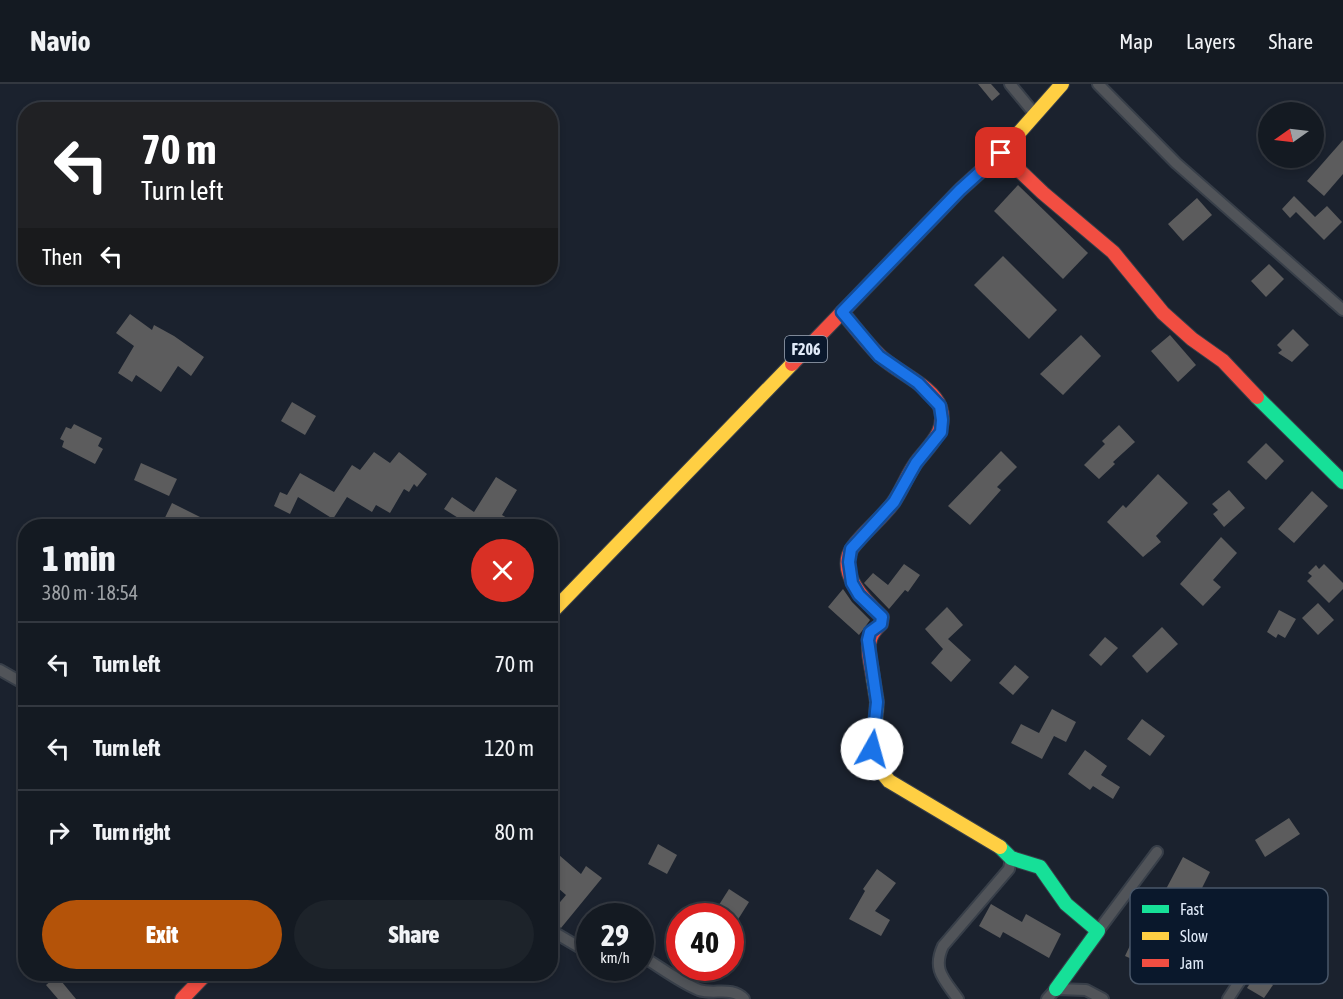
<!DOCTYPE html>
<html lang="en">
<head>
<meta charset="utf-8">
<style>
	body { margin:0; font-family:"Asap Condensed",sans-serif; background:#1d232a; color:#f1f3f6; height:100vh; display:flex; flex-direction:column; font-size:22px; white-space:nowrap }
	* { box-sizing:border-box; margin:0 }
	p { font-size:20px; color:#9da1a5 }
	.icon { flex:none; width:33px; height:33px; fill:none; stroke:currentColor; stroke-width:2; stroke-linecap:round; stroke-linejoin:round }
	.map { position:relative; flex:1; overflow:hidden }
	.sheet { position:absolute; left:18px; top:435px; width:540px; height:462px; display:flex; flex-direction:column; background:#141a22; border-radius:24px; box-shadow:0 3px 9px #0003,0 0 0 2px #333840 }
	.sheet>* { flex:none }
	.guide { position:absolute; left:18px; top:18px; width:540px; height:183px; border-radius:24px; box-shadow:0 3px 9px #0003,0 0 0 2px #333840; background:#202124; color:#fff; overflow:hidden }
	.needle { width:39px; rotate:256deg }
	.fabs { position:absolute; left:1258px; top:18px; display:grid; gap:12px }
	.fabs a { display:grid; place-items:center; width:66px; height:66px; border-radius:50%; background:#141a22; box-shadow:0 3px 9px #0003,0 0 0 2px #333840; font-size:30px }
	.speed { position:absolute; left:576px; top:819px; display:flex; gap:12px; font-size:30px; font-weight:700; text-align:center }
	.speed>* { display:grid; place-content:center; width:78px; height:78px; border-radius:50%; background:#141a22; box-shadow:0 3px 9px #0003,0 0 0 2px #333840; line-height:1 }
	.speed small { font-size:15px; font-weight:400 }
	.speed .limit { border:9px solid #d22; background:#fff; color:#111 }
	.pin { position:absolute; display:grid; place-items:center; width:51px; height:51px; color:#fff; margin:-26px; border-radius:12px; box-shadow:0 3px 9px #0006 }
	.me { position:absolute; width:66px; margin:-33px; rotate:7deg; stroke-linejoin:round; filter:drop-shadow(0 0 4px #0008) }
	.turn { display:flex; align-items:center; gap:21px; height:126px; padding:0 24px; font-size:27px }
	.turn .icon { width:78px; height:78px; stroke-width:2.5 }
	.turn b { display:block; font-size:42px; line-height:51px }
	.then { display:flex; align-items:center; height:57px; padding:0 24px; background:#0003; gap:12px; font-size:22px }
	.round { display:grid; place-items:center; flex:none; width:63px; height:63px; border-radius:32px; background:#1d232a }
	.head { display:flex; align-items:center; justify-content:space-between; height:102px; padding:0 24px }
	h1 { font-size:36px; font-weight:800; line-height:45px }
	.action { display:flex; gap:12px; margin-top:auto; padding:12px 24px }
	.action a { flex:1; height:69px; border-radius:36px; background:#b45309; color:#fff; font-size:24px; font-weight:800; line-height:69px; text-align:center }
	.action a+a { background:#1d232a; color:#f1f3f6 }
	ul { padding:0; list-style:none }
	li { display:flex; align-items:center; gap:18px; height:84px; padding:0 24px; border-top:2px solid #333840 }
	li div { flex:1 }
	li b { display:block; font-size:22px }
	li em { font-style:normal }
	header { display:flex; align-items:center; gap:36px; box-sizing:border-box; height:84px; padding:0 30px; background:#141a22; border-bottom:2px solid #333840 }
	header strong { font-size:28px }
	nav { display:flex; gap:33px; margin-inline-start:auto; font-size:21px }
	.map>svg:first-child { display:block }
	.building { fill:#5c5c5d }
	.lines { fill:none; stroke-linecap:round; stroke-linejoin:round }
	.street-casing { stroke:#383f49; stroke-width:14 }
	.fast-casing { stroke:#383f49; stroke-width:16 }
	.slow-casing { stroke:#383f49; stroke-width:16 }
	.jam-casing { stroke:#383f49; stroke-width:16 }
	.street { stroke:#515459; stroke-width:10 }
	.fast { stroke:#16e098; stroke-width:14 }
	.slow { stroke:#ffcf43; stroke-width:14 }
	.jam { stroke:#f24e42; stroke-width:14 }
	.route-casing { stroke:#114b97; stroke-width:15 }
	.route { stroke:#1a73e8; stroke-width:10 }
	.labels { text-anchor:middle; stroke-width:6; stroke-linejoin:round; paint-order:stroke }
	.shield { fill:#0a182c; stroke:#a0abbb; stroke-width:1.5 }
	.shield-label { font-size:16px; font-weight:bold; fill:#e0eaf8 }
	.key { fill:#0a182c; stroke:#4a5769; stroke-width:1.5 }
	.key-label { font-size:16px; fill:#e0eaf8 }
</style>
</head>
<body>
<header>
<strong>Navio</strong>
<nav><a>Map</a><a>Layers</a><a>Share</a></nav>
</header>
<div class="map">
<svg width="1343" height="915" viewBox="0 0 1343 915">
	<rect width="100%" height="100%" fill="#1b222e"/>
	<g class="building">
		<polygon points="978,0 991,0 1000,10 992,17"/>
		<polygon points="1343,56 1343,90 1324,112 1307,97"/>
		<polygon points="1018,101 1088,169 1063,195 994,127"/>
		<polygon points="1294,112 1315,133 1327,122 1342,138 1324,156 1296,128 1290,134 1282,125"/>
		<polygon points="1197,114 1212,131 1183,157 1168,140"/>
		<polygon points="1003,172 1057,226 1029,255 974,201"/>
		<polygon points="1269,180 1284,195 1266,213 1251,197"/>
		<polygon points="130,230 152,246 154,241 174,252 204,273 191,292 178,282 161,308 136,291 132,298 118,289 134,262 116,249"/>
		<polygon points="1293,245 1309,261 1292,278 1278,269 1282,266 1277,261"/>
		<polygon points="1081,251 1101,272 1063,311 1040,290"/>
		<polygon points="1170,251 1196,281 1178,298 1151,267"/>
		<polygon points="292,318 316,332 305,351 281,337"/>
		<polygon points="74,340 102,354 98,362 103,365 95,380 62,363 64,357 60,355 66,343 71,345"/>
		<polygon points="1119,341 1135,358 1113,378 1115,380 1099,395 1084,381 1105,360 1102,357"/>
		<polygon points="1266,359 1284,377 1266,396 1247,378"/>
		<polygon points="1001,367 1017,383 997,403 1001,406 970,441 948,422"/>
		<polygon points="374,368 390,379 399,368 427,390 417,403 414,400 409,408 404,405 390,429 376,421 372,428 347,413 333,435 298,413 290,430 274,422 280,408 287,411 300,389 334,408 352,381 360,386"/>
		<polygon points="141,379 177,395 169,412 134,396"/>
		<polygon points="1158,390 1188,419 1156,452 1161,458 1143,473 1107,438 1123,421 1126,424"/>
		<polygon points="496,393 517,406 502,431 521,442 471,442 444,425 452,413 474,428"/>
		<polygon points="1229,406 1245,424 1224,443 1213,430 1218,426 1212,420"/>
		<polygon points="1312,407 1328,422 1294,459 1278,445"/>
		<polygon points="172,419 204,435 201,442 161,442"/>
		<polygon points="1221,453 1237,469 1213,496 1221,503 1203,522 1180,500"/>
		<polygon points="904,480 920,491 908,508 905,506 889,525 864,499 873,489 888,501"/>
		<polygon points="1324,480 1343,499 1343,505 1329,519 1307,497 1312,492 1308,489 1316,481 1319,485"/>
		<polygon points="843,505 852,518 870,536 859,551 828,523"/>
		<polygon points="1318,519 1334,536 1318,551 1302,534"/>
		<polygon points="947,523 963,541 948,555 971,576 951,598 931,579 943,565 925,545"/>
		<polygon points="1279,526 1296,535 1285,554 1278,550 1276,554 1267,548"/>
		<polygon points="1162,543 1178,560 1147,589 1132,572"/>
		<polygon points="1105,553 1118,564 1101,582 1089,571"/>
		<polygon points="1015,581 1029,593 1013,611 999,599"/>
		<polygon points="1052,625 1076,638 1066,658 1054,652 1042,675 1011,659 1021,640 1039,649"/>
		<polygon points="1142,635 1165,652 1150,672 1127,655"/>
		<polygon points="1085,666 1107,682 1101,691 1120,703 1113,715 1093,702 1090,706 1068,690"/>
		<polygon points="1289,734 1300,750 1265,773 1255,756"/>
		<polygon points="658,760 677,771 667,790 648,780"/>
		<polygon points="559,771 581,790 586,782 602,794 561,844 550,836 550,830 566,811 550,797 550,782"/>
		<polygon points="1183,773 1210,788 1196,816 1234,837 1223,866 1230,870 1217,888 1197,875 1199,872 1189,866 1201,847 1177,833 1152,884 1125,872 1134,853 1144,857 1157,822"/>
		<polygon points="877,785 896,799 875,827 890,836 881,852 849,835 865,807 863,805"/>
		<polygon points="729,805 749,818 737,837 717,824"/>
		<polygon points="991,820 1022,838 1026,830 1061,850 1049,874 1003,848 1000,854 979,842"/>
		<polygon points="1256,890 1273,901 1264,914 1247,904"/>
		<polygon points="57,892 76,915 58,915 46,901"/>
	</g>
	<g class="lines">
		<defs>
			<g id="street">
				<polyline points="1010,0 1034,29"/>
				<polyline points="1098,0 1176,79 1343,226"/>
				<polyline points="0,586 21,598 26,595"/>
				<polyline points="550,846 579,863 590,865"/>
				<polyline points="1098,847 1157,768"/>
				<path d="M640,871C659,882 679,898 699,906C714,911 732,902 744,915"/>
				<path d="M958,915C944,895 932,886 943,862L1009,785L1011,774"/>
				<polyline points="1047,915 1056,905 1086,906 1103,915"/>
				<polyline points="1228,915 1264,860"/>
			</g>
			<g id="fast">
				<polyline points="1257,313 1343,398"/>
				<polyline points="1000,763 1011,774 1040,783 1066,820 1098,847 1056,905"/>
			</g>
			<g id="slow">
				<polyline points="1002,68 1062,0"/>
				<polyline points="550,530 792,280"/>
				<polyline points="873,593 877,618 872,676 889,697 1000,763"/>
			</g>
			<g id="jam">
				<polyline points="1001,69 1043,109 1113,168 1163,229 1192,255 1223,277 1257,313"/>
				<path d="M842,228C854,242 865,257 878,270C894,287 932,301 940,323C948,345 931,360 919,375C908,388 903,405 893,419C881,435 865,447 853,463C835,488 866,518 882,533L881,540C862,556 870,571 873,593"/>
				<polyline points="792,280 960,106 1002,68"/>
				<polyline points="182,915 206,890"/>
			</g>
		</defs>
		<use href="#street" class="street-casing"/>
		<use href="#fast" class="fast-casing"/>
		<use href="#slow" class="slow-casing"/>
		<use href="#jam" class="jam-casing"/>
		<use href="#street" class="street"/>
		<use href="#fast" class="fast"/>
		<use href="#slow" class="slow"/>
		<use href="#jam" class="jam"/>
	</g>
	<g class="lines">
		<defs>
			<polyline id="route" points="872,665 877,618 868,556 870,548 881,540 882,533 859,511 852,499 849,478 851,465 894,418 916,379 941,348 942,336 940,322 918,299 879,272 842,228 960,106 1001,69"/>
		</defs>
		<use href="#route" class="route-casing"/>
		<use href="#route" class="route"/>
	</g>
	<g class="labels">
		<rect class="shield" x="785" y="252" width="42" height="26" rx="4.5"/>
		<g class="shield-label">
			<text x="806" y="271">F206</text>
		</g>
	</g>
	<rect x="1130" y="804" width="198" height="96" rx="9" class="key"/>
	<rect x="1142" y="821" width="27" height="8" fill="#16e098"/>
	<rect x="1142" y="848" width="27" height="8" fill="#ffcf43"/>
	<rect x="1142" y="875" width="27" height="8" fill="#f24e42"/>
	<g class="key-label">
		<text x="1180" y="831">Fast</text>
		<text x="1180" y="858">Slow</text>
		<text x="1180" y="885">Jam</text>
	</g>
</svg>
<div class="fabs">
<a><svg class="needle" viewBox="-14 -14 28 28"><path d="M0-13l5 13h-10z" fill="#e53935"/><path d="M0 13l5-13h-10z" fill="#9da1a5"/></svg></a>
</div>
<div class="speed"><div>29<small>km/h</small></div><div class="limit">40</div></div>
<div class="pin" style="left:1001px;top:69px;background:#d93025"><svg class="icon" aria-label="arrive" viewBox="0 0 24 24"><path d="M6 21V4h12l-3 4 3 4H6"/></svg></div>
<svg class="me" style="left:872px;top:665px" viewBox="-20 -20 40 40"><circle r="19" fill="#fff"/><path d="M0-13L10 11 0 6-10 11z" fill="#1a73e8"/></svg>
<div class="guide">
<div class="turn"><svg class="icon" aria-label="left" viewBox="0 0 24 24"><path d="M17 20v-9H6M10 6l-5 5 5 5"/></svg><div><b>70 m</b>Turn left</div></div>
<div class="then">Then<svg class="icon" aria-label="left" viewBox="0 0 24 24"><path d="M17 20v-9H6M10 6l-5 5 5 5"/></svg></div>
</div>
<section class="sheet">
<div class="head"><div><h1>1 min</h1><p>380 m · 18:54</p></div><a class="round" style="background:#d93025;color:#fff"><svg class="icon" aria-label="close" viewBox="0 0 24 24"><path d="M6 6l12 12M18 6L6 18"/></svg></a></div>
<ul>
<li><svg class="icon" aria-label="left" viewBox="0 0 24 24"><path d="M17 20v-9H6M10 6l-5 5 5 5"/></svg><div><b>Turn left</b></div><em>70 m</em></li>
<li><svg class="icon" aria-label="left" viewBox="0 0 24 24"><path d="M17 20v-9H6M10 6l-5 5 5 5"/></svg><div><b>Turn left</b></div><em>120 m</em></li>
<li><svg class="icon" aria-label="right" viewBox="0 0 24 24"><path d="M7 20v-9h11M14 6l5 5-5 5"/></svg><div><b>Turn right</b></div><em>80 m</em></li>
</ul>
<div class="action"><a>Exit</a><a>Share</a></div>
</section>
</div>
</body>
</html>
